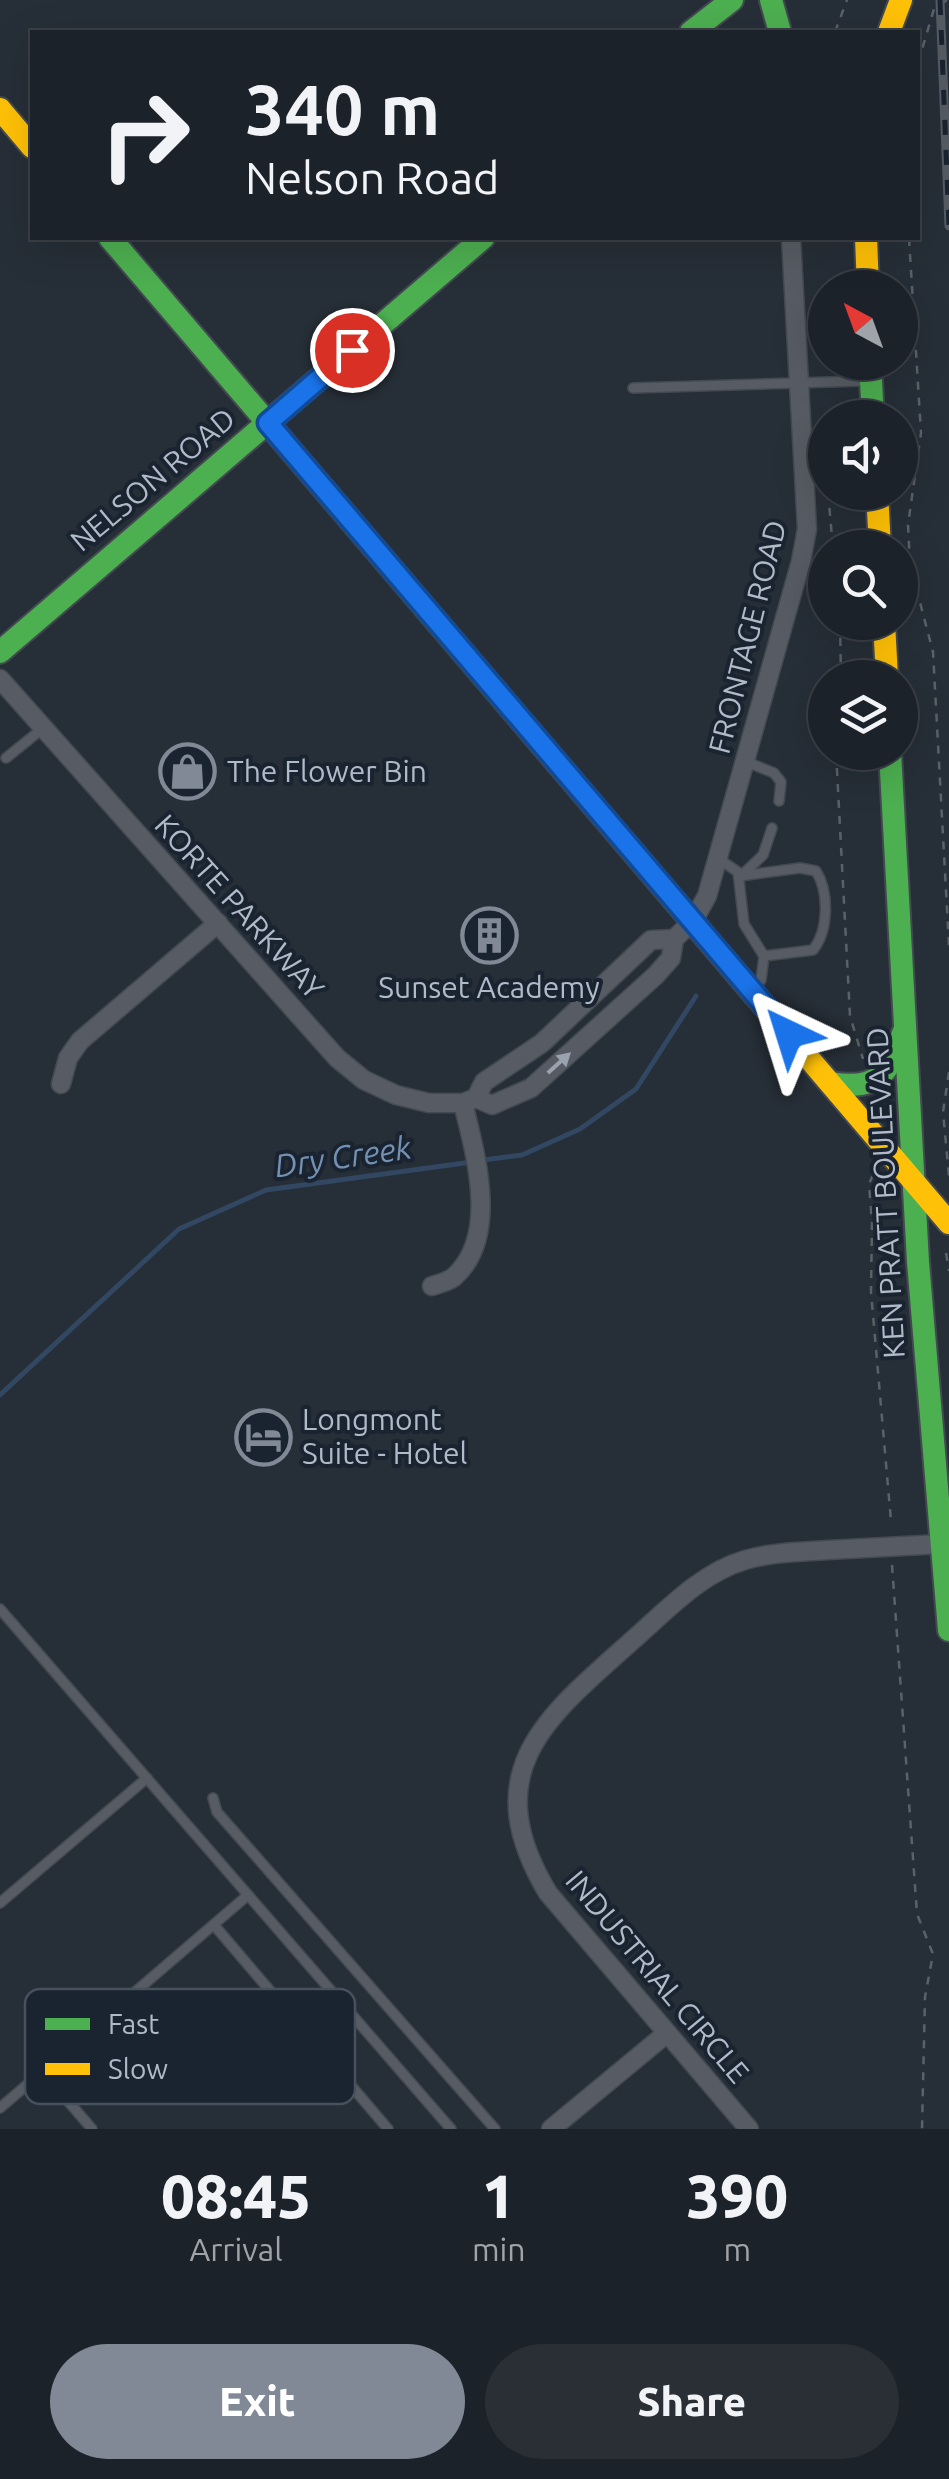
<!DOCTYPE html>
<html lang="en">
<head>
<meta charset="utf-8">
<style>
	body { margin:0; font-family:Ubuntu,sans-serif; background:#292f35; color:#f1f3f6; height:100vh; display:flex; flex-direction:column; font-size:38px; white-space:nowrap }
	* { box-sizing:border-box; margin:0 }
	p { font-size:32px; color:#a0a4a8 }
	.icon { flex:none; width:55px; height:55px; fill:none; stroke:currentColor; stroke-width:2; stroke-linecap:round; stroke-linejoin:round }
	.map { position:relative; height:2129px; overflow:hidden }
	.side { display:flex; flex-direction:column; background:#1c2229; flex:1 }
	.side>* { flex:none }
	.banner { position:absolute; left:30px; top:30px; width:890px; height:210px; border-radius:0px; box-shadow:0 10px 40px #0002,0 0 0 2px #3a3f46; background:#1c2229; color:#f1f3f6; overflow:hidden }
	.needle { width:65px; rotate:319deg }
	.controls { position:absolute; left:808px; top:270px; display:grid; gap:20px }
	.controls a { display:grid; place-items:center; width:110px; height:110px; border-radius:50%; background:#1c2229; box-shadow:0 10px 40px #0002,0 0 0 2px #3a3f46; font-size:50px }
	.pin { position:absolute; display:grid; place-items:center; width:85px; height:85px; color:#fff; margin:-42px; border:5px solid #fff; border-radius:50%; box-shadow:0 2px 10px #0007 }
	.me { position:absolute; width:110px; margin:-55px; rotate:319deg; stroke-linejoin:round; filter:drop-shadow(0 0 8px #0008) }
	.turn { display:flex; align-items:center; gap:35px; height:210px; padding:0 50px; font-size:45px }
	.turn .icon { width:130px; height:130px; stroke-width:2.5 }
	.turn b { display:block; font-size:70px; line-height:85px }
	.eta { display:flex; justify-content:space-evenly; align-items:center; height:170px; text-align:center }
	.eta b { font-size:60px; font-weight:800; line-height:70px }
	.action { display:flex; gap:20px; margin-top:auto; padding:20px 50px }
	.action a { flex:1; height:115px; border-radius:60px; background:#808995; color:#fff; font-size:40px; font-weight:800; line-height:115px; text-align:center }
	.action a+a { background:#292f35; color:#f1f3f6 }
	.map>svg:first-child { display:block }
	.lines { fill:none; stroke-linecap:round; stroke-linejoin:round }
	.stream { stroke:#324761; stroke-width:5 }
	.lane-casing { stroke:#434950; stroke-width:12 }
	.street-casing { stroke:#434950; stroke-width:21 }
	.fast-casing { stroke:#434950; stroke-width:26 }
	.slow-casing { stroke:#434950; stroke-width:26 }
	.path { stroke:#5a6168; stroke-width:2.5; stroke-dasharray:8 8; stroke-linecap:butt }
	.lane { stroke:#575c64; stroke-width:9 }
	.street { stroke:#575c64; stroke-width:18 }
	.fast { stroke:#4caf50; stroke-width:22 }
	.slow { stroke:#ffc107; stroke-width:22 }
	.rail-casing { stroke:#555b62; stroke-width:9 }
	.rail { stroke:#1a2431; stroke-width:5; stroke-dasharray:15; stroke-linecap:butt }
	.oneway { fill:#9aa2af }
	.route-casing { stroke:#114b97; stroke-width:25 }
	.route { stroke:#1a73e8; stroke-width:18 }
	.labels { text-anchor:middle; stroke-width:8; stroke-linejoin:round; paint-order:stroke }
	.street-label { font-size:30px; fill:#b0bac8; stroke:#1a2431 }
	.poi-label { font-size:30px; fill:#b0bac8; stroke:#1a2431; text-anchor:start }
	.water-label { font-size:32px; font-style:italic; fill:#7591b2; stroke:#1a2431 }
	.key { fill:#1a2431; stroke:#47515e; stroke-width:2.5 }
	.key-label { font-size:28px; fill:#b0bac8 }
</style>
</head>
<body>
<div class="map">
<svg width="949" height="2129" viewBox="0 0 949 2129">
	<rect width="100%" height="100%" fill="#262e37"/>
	<g class="lines">
		<g class="stream">
			<polyline points="483,1160 522,1155 580,1129 636,1089 696,996"/>
			<polyline points="0,1395 179,1229 266,1190 472,1162"/>
		</g>
		<defs>
			<g id="lane">
				<polyline points="633,388 863,381"/>
				<polyline points="6,758 42,729"/>
				<polyline points="747,762 774,773 781,782 779,801"/>
				<polyline points="719,859 738,872 744,924 764,956 761,980 754,988"/>
				<polyline points="742,875 763,855 772,828"/>
				<path d="M740,876L800,868L816,871C829,892 829,930 813,950L764,956"/>
				<polyline points="0,1609 451,2129"/>
				<polyline points="213,1798 217,1812 495,2129"/>
				<polyline points="0,1903 147,1778"/>
				<polyline points="214,1925 388,2129"/>
				<polyline points="43,2072 92,2129"/>
				<polyline points="0,2108 248,1895"/>
			</g>
			<g id="street">
				<polyline points="0,679 337,1058 364,1080 396,1095 429,1103 463,1103 476,1098 484,1082 542,1043 651,940 674,939"/>
				<polyline points="61,1084 68,1058 80,1041 218,923"/>
				<polyline points="476,1098 492,1105 531,1088 656,975 671,958 674,939 693,921 707,896 801,561 807,529 791,238"/>
				<path d="M432,1286C439,1284 449,1281 454,1277C500,1236 475,1153 463,1103"/>
				<polyline points="551,2129 667,2033"/>
				<path d="M749,2129L548,1893C474,1770 548,1716 634,1639C668,1609 701,1573 745,1560C772,1552 800,1552 828,1550C866,1548 904,1546 942,1544"/>
			</g>
			<g id="fast">
				<polyline points="771,0 780,32"/>
				<polyline points="691,32 732,0"/>
				<polyline points="110,238 754,994"/>
				<polyline points="870,362 873,418"/>
				<polyline points="0,652 483,238"/>
				<polyline points="890,752 918,1262 949,1630"/>
				<path d="M831,1083C880,1091 888,1073 904,1031"/>
			</g>
			<g id="slow">
				<polyline points="889,32 901,0"/>
				<polyline points="0,109 32,147"/>
				<polyline points="866,238 868,288"/>
				<polyline points="877,492 880,548"/>
				<polyline points="884,622 887,678"/>
				<polyline points="754,994 949,1223"/>
			</g>
		</defs>
		<use href="#lane" class="lane-casing"/>
		<use href="#street" class="street-casing"/>
		<use href="#fast" class="fast-casing"/>
		<use href="#slow" class="slow-casing"/>
		<g class="path">
			<polyline points="835,32 847,0"/>
			<polyline points="918,63 934,9 947,0"/>
			<polyline points="909,238 921,433 908,525 910,564 933,652 949,946"/>
			<polyline points="829,418 833,406"/>
			<polyline points="825,428 825,431"/>
			<polyline points="828,492 833,548"/>
			<polyline points="840,622 841,678"/>
			<polyline points="836,752 850,1016 863,1059"/>
			<polyline points="949,1072 943,1112 949,1176"/>
			<polyline points="873,1175 869,1184 872,1222 871,1292 891,1521"/>
			<polyline points="946,1253 949,1271"/>
			<polyline points="892,1565 917,1914 933,1954 925,1997 922,2129"/>
		</g>
		<use href="#lane" class="lane"/>
		<use href="#street" class="street"/>
		<use href="#fast" class="fast"/>
		<use href="#slow" class="slow"/>
		<defs>
			<polyline id="rail" points="940,0 949,226"/>
		</defs>
		<use href="#rail" class="rail-casing"/>
		<use href="#rail" class="rail"/>
	</g>
	<defs><path id="oneway-solid" d="M-6-.8H1V-3.2L6.5 0L1 3.2V.8H-6Z" transform="scale(2.5)"/></defs>
	<use class="oneway" href="#oneway-solid" transform="translate(559 1063) rotate(-42)"/>
	<g class="lines">
		<defs>
			<polyline id="route" points="352,350 268,423 789,1034"/>
		</defs>
		<use href="#route" class="route-casing"/>
		<use href="#route" class="route"/>
	</g>
	<defs>
		<symbol id="shop-ring" viewBox="-11 -11 22 22"><circle r="9.5" fill="#1a2431" stroke="#808995" stroke-width="1.5"/><path d="M-5-2.5h2.3a2.7 3.5 0 0 1 5.4 0H5L5.5 6h-11ZM-1.5-2.5h3a1.5 2.3 0 0 0-3 0Z" fill="#808995"/></symbol>
		<symbol id="building-ring" viewBox="-11 -11 22 22"><circle r="9.5" fill="#1a2431" stroke="#808995" stroke-width="1.5"/><path d="M-4-6H4V6H1V3H-1V6H-4ZM-2.5-4.3h1.7v1.8h-1.7ZM.8-4.3h1.7v1.8H.8ZM-2.5-1h1.7V.8h-1.7ZM.8-1h1.7V.8H.8Z" fill="#808995"/></symbol>
		<symbol id="hotel-ring" viewBox="-11 -11 22 22"><circle r="9.5" fill="#1a2431" stroke="#808995" stroke-width="1.5"/><path d="M-6-4.5h1.5V1H6V5H4.5V3h-9V5H-6ZM-4 0a1.8 1.8 0 1 1 3.6 0ZM.5 0V-2.5h3Q6-2.5 6 0Z" fill="#808995"/></symbol>
	</defs>
	<g fill-rule="evenodd">
		<use href="#shop-ring" x="156" y="740" width="63" height="63"/>
		<use href="#building-ring" x="458" y="904" width="63" height="63"/>
		<use href="#hotel-ring" x="232" y="1406" width="63" height="63"/>
	</g>
	<g class="labels">
		<g class="street-label">
			<text transform="translate(153 480) rotate(-40)" y="10">NELSON ROAD</text>
			<text transform="translate(748 637) rotate(-76)" y="10">FRONTAGE ROAD</text>
			<text transform="translate(239 907) rotate(48)" y="10">KORTE PARKWAY</text>
			<text transform="translate(886 1193) rotate(-93)" y="10">KEN PRATT BOULEVARD</text>
			<text transform="translate(657 1977) rotate(50)" y="10">INDUSTRIAL CIRCLE</text>
		</g>
		<g class="poi-label">
			<text x="227" y="782">The Flower Bin</text>
			<text x="489" y="998" text-anchor="middle">Sunset Academy</text>
			<text x="302" y="1430">Longmont<tspan x="302" dy="34">Suite - Hotel</tspan></text>
		</g>
		<g class="water-label">
			<text transform="translate(343 1157) rotate(-8)" y="11">Dry Creek</text>
		</g>
	</g>
	<rect x="25" y="1989" width="330" height="115" rx="15" class="key"/>
	<rect x="45" y="2018" width="45" height="12" fill="#4caf50"/>
	<rect x="45" y="2063" width="45" height="12" fill="#ffc107"/>
	<g class="key-label">
		<text x="108" y="2034">Fast</text>
		<text x="108" y="2079">Slow</text>
	</g>
</svg>
<div class="controls">
<a><svg class="needle" viewBox="-14 -14 28 28"><path d="M0-13l5 13h-10z" fill="#e53935"/><path d="M0 13l5-13h-10z" fill="#a0a4a8"/></svg></a>
<a><svg class="icon" aria-label="sound" viewBox="0 0 24 24"><path d="M4 9h4l5-4v14l-5-4H4zM17 9q2 3 0 6"/></svg></a>
<a><svg class="icon" aria-label="search" viewBox="0 0 24 24"><circle cx="10" cy="10" r="6"/><path d="M15 15l6 6"/></svg></a>
<a><svg class="icon" aria-label="layers" viewBox="0 0 24 24"><path d="M12 4l9 5-9 5-9-5zM3 14l9 5 9-5"/></svg></a>
</div>
<div class="pin" style="left:352px;top:350px;background:#d93025"><svg class="icon" aria-label="arrive" viewBox="0 0 24 24"><path d="M6 21V4h12l-3 4 3 4H6"/></svg></div>
<svg class="me" style="left:789px;top:1034px" viewBox="-20 -20 40 40"><path d="M0-17L14 15 0 8-14 15z" fill="#1a73e8" stroke="#fff" stroke-width="4"/></svg>
<div class="banner">
<div class="turn"><svg class="icon" aria-label="right" viewBox="0 0 24 24"><path d="M7 20v-9h11M14 6l5 5-5 5"/></svg><div><b>340 m</b>Nelson Road</div></div>
</div>
</div>
<section class="side">
<div class="eta">
<div><b>08:45</b><p>Arrival</p></div>
<div><b>1</b><p>min</p></div>
<div><b>390</b><p>m</p></div>
</div>
<div class="action"><a>Exit</a><a>Share</a></div>
</section>
</body>
</html>
